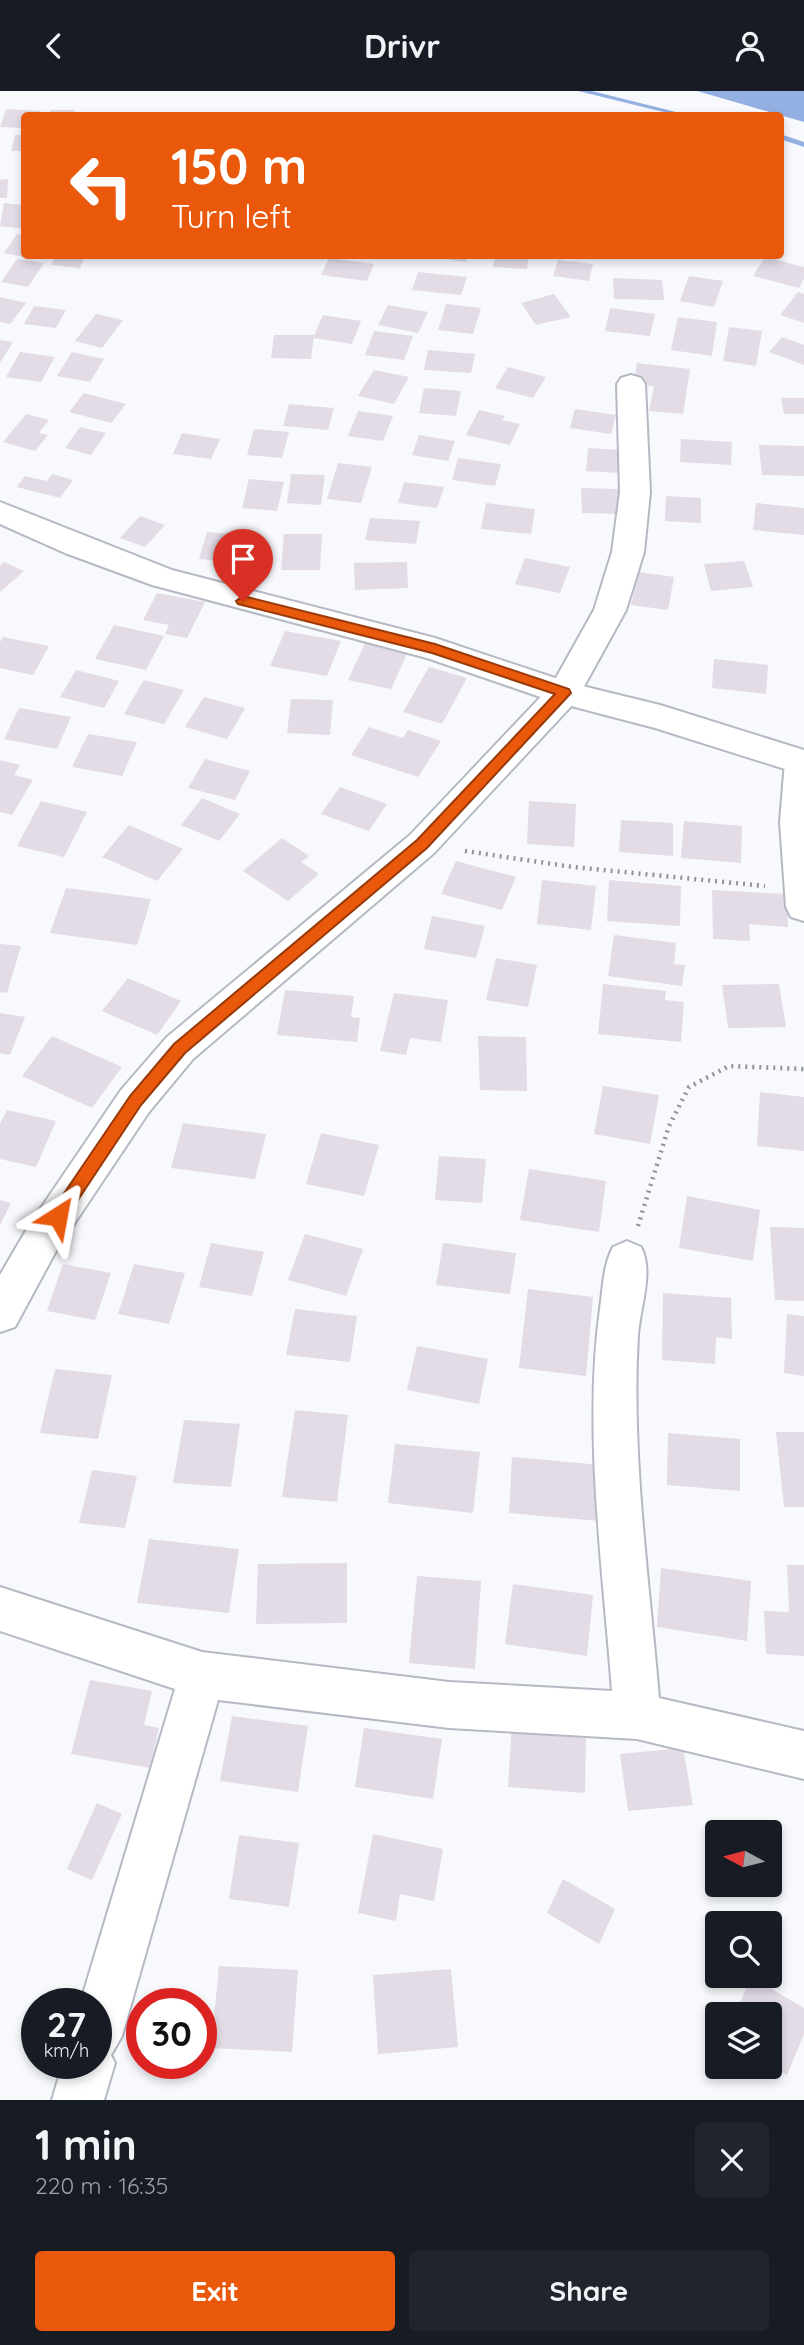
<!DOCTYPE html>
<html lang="en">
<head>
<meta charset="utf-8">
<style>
	body { margin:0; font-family:Quicksand,sans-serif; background:#20242c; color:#f1f3f6; height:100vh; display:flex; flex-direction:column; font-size:26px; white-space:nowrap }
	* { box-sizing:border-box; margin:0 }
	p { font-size:23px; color:#9ea1a6 }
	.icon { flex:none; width:38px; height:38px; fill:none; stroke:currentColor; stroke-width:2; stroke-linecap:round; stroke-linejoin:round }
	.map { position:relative; height:2009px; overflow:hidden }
	.sheet { display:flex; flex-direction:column; background:#171b24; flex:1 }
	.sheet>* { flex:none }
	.top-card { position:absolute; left:21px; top:21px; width:763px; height:147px; border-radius:7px; box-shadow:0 4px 10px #0003; background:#ea580c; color:#fff; overflow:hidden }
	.needle { width:46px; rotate:277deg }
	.buttons { position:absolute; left:705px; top:1729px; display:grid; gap:14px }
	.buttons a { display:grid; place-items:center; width:77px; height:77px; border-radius:7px; background:#171b24; box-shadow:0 4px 10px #0003; font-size:35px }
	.speed { position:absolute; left:21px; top:1897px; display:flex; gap:14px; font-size:35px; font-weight:700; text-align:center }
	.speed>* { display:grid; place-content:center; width:91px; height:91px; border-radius:50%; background:#171b24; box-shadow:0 4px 10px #0003; line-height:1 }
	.speed small { font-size:18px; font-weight:400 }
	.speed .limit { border:10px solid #d22; background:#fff; color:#111 }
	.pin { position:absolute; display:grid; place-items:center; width:60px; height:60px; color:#fff; margin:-72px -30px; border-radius:50% 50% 50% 0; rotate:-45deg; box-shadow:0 0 7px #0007 }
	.pin .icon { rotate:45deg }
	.me { position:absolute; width:77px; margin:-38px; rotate:34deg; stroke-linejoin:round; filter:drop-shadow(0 0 5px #0008) }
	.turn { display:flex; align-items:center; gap:24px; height:147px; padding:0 35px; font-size:32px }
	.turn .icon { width:91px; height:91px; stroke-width:2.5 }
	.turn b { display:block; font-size:49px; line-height:60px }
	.round { display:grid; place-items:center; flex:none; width:74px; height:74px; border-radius:7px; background:#20242c }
	.overview { display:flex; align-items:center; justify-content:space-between; height:119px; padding:0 35px }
	h1 { font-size:42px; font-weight:800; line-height:52px }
	.cta { display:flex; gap:14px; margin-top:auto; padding:14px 35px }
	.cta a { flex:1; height:80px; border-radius:7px; background:#ea580c; color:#fff; font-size:28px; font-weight:800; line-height:80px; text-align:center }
	.cta a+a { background:#20242c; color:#f1f3f6 }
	header { display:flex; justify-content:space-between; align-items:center; height:91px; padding:0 35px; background:#171b24; font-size:32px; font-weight:800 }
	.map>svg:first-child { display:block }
	.water { fill:#94afe1 }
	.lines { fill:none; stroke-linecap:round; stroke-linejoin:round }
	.stream { fill:#94afe1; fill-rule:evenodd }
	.building { fill:#e3dbe5 }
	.minor-casing { stroke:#b5b9c4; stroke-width:4 }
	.tertiary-casing { stroke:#b5b9c4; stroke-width:4 }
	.path { stroke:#919397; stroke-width:4.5; stroke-dasharray:2 5; stroke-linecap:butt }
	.minor { fill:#fff; fill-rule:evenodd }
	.tertiary { fill:#fff; fill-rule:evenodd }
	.route { fill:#ea580c; stroke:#983908; stroke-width:2 }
</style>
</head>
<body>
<header><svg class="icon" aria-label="back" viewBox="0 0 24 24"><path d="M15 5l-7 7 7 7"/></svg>Drivr<svg class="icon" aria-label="person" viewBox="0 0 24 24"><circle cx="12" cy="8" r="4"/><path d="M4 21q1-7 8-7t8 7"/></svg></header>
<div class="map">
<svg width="804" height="2009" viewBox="0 0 804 2009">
	<rect width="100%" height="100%" fill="#f7f9fd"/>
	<polygon class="water" points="697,0 804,0 804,31"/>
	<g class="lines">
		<g class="stream">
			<polygon points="578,0 592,0 688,24 676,24"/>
			<polygon points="780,43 804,51 804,56 780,48"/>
		</g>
	</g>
	<g class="building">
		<polygon points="6,18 41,20 39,24 24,24 24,37 0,36"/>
		<polygon points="50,19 75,19 74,24 50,24"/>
		<polygon points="15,44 24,44 24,60 11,60"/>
		<polygon points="8,88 7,107 0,107 0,89"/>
		<polygon points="4,112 24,114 24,138 0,135"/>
		<polygon points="17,143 24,144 24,166 4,162"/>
		<polygon points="56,164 85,164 80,177 51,174"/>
		<polygon points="437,164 469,164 466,171 436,167"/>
		<polygon points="495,164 529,164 527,178 493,176"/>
		<polygon points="765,166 804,176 804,188 799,197 753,185"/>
		<polygon points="329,167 374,173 367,190 321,184"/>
		<polygon points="17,168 44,172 28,196 1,191"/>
		<polygon points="558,169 593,173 589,190 553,185"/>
		<polygon points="418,181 467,186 461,204 412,199"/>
		<polygon points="689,185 723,190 714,216 680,210"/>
		<polygon points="613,187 662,189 664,209 614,208"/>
		<polygon points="798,201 804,203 804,232 780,224"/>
		<polygon points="554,203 571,226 536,234 521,212"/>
		<polygon points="0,206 26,212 10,233 0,231"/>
		<polygon points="446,213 481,217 473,243 438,239"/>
		<polygon points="388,214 428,221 418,242 378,234"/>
		<polygon points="34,215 66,219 56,237 24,233"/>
		<polygon points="610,217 655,223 650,245 605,240"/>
		<polygon points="96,223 123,229 102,257 75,250"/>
		<polygon points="323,224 361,230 352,253 313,247"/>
		<polygon points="678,226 717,231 712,265 671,259"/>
		<polygon points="729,236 762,240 756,275 723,270"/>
		<polygon points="374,240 413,245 404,269 365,264"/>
		<polygon points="274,244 314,244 311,268 271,267"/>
		<polygon points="782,246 804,254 804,274 769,261"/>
		<polygon points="0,249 13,251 0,272"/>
		<polygon points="428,259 475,263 471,282 424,279"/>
		<polygon points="20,261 55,266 41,291 6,286"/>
		<polygon points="72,261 104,268 90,291 57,285"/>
		<polygon points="637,272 690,278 683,323 649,320 654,295 634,293"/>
		<polygon points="508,276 546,286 533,307 495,297"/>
		<polygon points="374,279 409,286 394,313 358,305"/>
		<polygon points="424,297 461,300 456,325 419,322"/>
		<polygon points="84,302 126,313 111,332 69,321"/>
		<polygon points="781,307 804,307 804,323 784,323"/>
		<polygon points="289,313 334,317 328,339 283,335"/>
		<polygon points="575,318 616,324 611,343 570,337"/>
		<polygon points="479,319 505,325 502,329 520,333 510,354 466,344"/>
		<polygon points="358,320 393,325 383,350 348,345"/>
		<polygon points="26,323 49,329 39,342 48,344 35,360 3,351"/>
		<polygon points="80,336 106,342 91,364 65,357"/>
		<polygon points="254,338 289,341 282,367 247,364"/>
		<polygon points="182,342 220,348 211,368 173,363"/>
		<polygon points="419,344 455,350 448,370 412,364"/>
		<polygon points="681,348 732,351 731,374 680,371"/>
		<polygon points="759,354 804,355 804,385 762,384"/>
		<polygon points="588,357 620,359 618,382 586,380"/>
		<polygon points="458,367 501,373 495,395 452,389"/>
		<polygon points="338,372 372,376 361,412 327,408"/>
		<polygon points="52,383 73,389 60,407 17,396 25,385 47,390"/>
		<polygon points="291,383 325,384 321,414 287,412"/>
		<polygon points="249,388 284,391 277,420 242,417"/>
		<polygon points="404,391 444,396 437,417 398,412"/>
		<polygon points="581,397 618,398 620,423 582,422"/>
		<polygon points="666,405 701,407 701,432 665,430"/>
		<polygon points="486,412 535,418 531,443 481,438"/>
		<polygon points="756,412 804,417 804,444 753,439"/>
		<polygon points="140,425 165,434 145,456 120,447"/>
		<polygon points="370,427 420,430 416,453 365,449"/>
		<polygon points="207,441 260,445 253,473 199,468"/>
		<polygon points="284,443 322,443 320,479 281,479"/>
		<polygon points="525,467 570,476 560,502 515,493"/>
		<polygon points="744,470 753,496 711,500 704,473"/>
		<polygon points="4,471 24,480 0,501 0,475"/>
		<polygon points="407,471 408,497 355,499 354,472"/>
		<polygon points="638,481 674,486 668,519 631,514"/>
		<polygon points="157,502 205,511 187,547 165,543 169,534 143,529"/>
		<polygon points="114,534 164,545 146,579 95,568"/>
		<polygon points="285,540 341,550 327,585 270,575"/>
		<polygon points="3,546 49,555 33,584 0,577 0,551"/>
		<polygon points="365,552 408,561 391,598 348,589"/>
		<polygon points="714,568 768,574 766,603 712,597"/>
		<polygon points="429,576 467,587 442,633 403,621"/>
		<polygon points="76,579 119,590 104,617 60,606"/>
		<polygon points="144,589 184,599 164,633 124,623"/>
		<polygon points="204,606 245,617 227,648 185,636"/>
		<polygon points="291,608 333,609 330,644 287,642"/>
		<polygon points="19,617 71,626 57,658 4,648"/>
		<polygon points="369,636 403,647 408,639 441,650 418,686 351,664"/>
		<polygon points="88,643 137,651 122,685 72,676"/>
		<polygon points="205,668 250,680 235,709 188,697"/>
		<polygon points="0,669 20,674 14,684 33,689 12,724 0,721"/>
		<polygon points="340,696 387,713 369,740 321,723"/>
		<polygon points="202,707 240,723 219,750 181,734"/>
		<polygon points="41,710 87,721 64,766 17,755"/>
		<polygon points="529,710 576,713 574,756 527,753"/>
		<polygon points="621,729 673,732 673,765 619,761"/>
		<polygon points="684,730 742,735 741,772 681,767"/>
		<polygon points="129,734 183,758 157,790 102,766"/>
		<polygon points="282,747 309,765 301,771 319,783 288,810 243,780"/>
		<polygon points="456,770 516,786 502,819 441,803"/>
		<polygon points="542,789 596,795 591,839 537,833"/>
		<polygon points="609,789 681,795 680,835 607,830"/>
		<polygon points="66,797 151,808 137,854 50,842"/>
		<polygon points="712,799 787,803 788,836 749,833 750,850 713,848"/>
		<polygon points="432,825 485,835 476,867 424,858"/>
		<polygon points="614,844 676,852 674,873 685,874 682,895 608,885"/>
		<polygon points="0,853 21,855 7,902 0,901"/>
		<polygon points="496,867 537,874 528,916 486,909"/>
		<polygon points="128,887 181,910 157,944 102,920"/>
		<polygon points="603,893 666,900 665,909 684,911 681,951 598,943"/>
		<polygon points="779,893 786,936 728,937 722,894"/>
		<polygon points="285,899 354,905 351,926 360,927 357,951 277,944"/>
		<polygon points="394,902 448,909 441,951 410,947 406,964 380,960"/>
		<polygon points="0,922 25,926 10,964 0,962"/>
		<polygon points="52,945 122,976 92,1017 22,985"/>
		<polygon points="478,945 526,946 527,1000 480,999"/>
		<polygon points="603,995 659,1004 650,1053 594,1043"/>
		<polygon points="760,1001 804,1006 804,1060 757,1055"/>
		<polygon points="7,1019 56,1030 36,1076 0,1068 0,1033"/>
		<polygon points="183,1032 266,1043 255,1088 171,1077"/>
		<polygon points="321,1042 379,1054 364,1105 306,1093"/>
		<polygon points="439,1065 486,1068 482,1112 435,1109"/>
		<polygon points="529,1078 606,1090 599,1141 520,1129"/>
		<polygon points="687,1105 760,1119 753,1170 679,1157"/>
		<polygon points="0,1109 11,1112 0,1134"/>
		<polygon points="770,1136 804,1137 804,1210 775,1209"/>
		<polygon points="305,1143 363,1158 346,1205 288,1189"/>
		<polygon points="211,1152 264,1161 252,1205 199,1196"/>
		<polygon points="443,1152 516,1162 510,1203 436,1194"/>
		<polygon points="63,1173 111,1182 95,1229 47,1220"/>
		<polygon points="134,1173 185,1182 169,1233 118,1223"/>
		<polygon points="528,1198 593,1206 586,1285 519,1277"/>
		<polygon points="663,1202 731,1207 732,1248 716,1246 715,1273 662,1269"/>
		<polygon points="295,1218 357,1225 350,1271 286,1264"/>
		<polygon points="787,1223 804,1225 804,1285 784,1282"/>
		<polygon points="417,1255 488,1268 479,1313 407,1299"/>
		<polygon points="55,1278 112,1284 98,1348 40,1342"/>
		<polygon points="295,1319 348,1324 337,1411 282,1406"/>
		<polygon points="184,1329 240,1333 231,1396 173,1392"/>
		<polygon points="776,1341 804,1341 804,1416 784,1416"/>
		<polygon points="668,1342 740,1348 740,1400 667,1394"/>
		<polygon points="395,1353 480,1361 473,1422 388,1412"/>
		<polygon points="512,1366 601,1374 599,1430 509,1422"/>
		<polygon points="92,1379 137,1385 125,1437 79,1432"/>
		<polygon points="149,1448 239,1458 229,1522 137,1512"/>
		<polygon points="347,1472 347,1532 256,1533 258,1473"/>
		<polygon points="787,1474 804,1474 804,1565 766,1563 764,1520 789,1521"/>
		<polygon points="661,1477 751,1490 747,1550 657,1536"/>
		<polygon points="417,1485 481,1490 475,1578 409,1572"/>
		<polygon points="513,1493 593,1504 587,1565 505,1553"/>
		<polygon points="90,1589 152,1600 144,1634 159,1637 150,1677 71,1663"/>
		<polygon points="232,1625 308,1635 298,1701 220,1690"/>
		<polygon points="512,1632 586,1638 585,1702 508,1696"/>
		<polygon points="364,1637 442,1648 433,1708 355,1696"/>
		<polygon points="683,1657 693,1714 628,1720 620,1663"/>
		<polygon points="97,1712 122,1723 92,1789 67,1778"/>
		<polygon points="373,1743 443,1758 434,1810 400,1803 396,1830 358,1822"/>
		<polygon points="239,1744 299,1752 289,1816 229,1808"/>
		<polygon points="563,1788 615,1818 599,1853 547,1822"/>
		<polygon points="219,1875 298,1879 292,1961 211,1957"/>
		<polygon points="451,1878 458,1956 378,1963 373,1884"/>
		<polygon points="751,1886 804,1917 804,1943 787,1984 770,1974 770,1923 735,1923"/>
	</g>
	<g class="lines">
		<defs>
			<g id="minor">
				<polygon points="631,284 641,287 645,293 650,401 644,461 626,519 576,610 434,762 193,968 149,1021 56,1160 15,1236 0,1241 0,1184 28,1136 121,999 167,946 410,744 552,594 594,519 612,461 620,401 617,293 621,287"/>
				<polygon points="802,659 804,659 804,830 791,826 786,816 780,731 785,671 790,662"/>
				<path d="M627,1150L641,1156C654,1181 640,1216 638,1244C631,1365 649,1487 659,1607L804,1640V1688L637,1648L449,1637L218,1609L122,1945L111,1964L115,1972L104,2009H52L63,1972H96V1913H80L175,1598L0,1540V1496L202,1561L449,1591L612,1600C603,1478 583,1339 600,1218C603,1197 603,1175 613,1156Z"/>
			</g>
			<polygon id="tertiary" points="0,411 172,479 435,547 570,592 660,614 804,659 804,684 655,637 552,610 427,567 152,494 65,462 0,433"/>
		</defs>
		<use href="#minor" class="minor-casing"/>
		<use href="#tertiary" class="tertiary-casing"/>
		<g class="path">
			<polyline points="465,760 573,776 765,795"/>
			<polyline points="638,1135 669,1035 689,996 729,975 804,978"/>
		</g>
		<use href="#minor" class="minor"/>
		<use href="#tertiary" class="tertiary"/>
	</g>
	<polygon class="route" points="243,505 435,553 569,598 571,602 427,757 185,962 141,1014 64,1130 52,1130 52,1120 130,1005 174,953 417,749 555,603 432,562 238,513 236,510"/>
</svg>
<div class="buttons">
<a><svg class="needle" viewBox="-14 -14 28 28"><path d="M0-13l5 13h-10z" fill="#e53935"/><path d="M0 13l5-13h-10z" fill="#9ea1a6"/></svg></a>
<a><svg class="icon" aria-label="search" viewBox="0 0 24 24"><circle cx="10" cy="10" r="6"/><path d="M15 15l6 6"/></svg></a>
<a><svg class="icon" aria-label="layers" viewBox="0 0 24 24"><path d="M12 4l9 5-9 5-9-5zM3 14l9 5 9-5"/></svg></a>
</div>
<div class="speed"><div>27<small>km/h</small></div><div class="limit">30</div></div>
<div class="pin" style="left:243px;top:510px;background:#d93025"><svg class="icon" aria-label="arrive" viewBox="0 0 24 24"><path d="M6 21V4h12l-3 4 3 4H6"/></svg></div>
<svg class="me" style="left:58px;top:1125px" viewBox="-20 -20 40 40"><path d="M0-17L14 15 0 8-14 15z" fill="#ea580c" stroke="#fff" stroke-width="4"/></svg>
<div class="top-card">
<div class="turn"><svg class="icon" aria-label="left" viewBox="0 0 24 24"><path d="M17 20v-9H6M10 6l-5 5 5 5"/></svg><div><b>150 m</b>Turn left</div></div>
</div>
</div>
<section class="sheet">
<div class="overview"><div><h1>1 min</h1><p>220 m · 16:35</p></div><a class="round"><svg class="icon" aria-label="close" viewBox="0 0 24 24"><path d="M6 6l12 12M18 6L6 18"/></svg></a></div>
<div class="cta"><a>Exit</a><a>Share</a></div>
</section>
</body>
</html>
